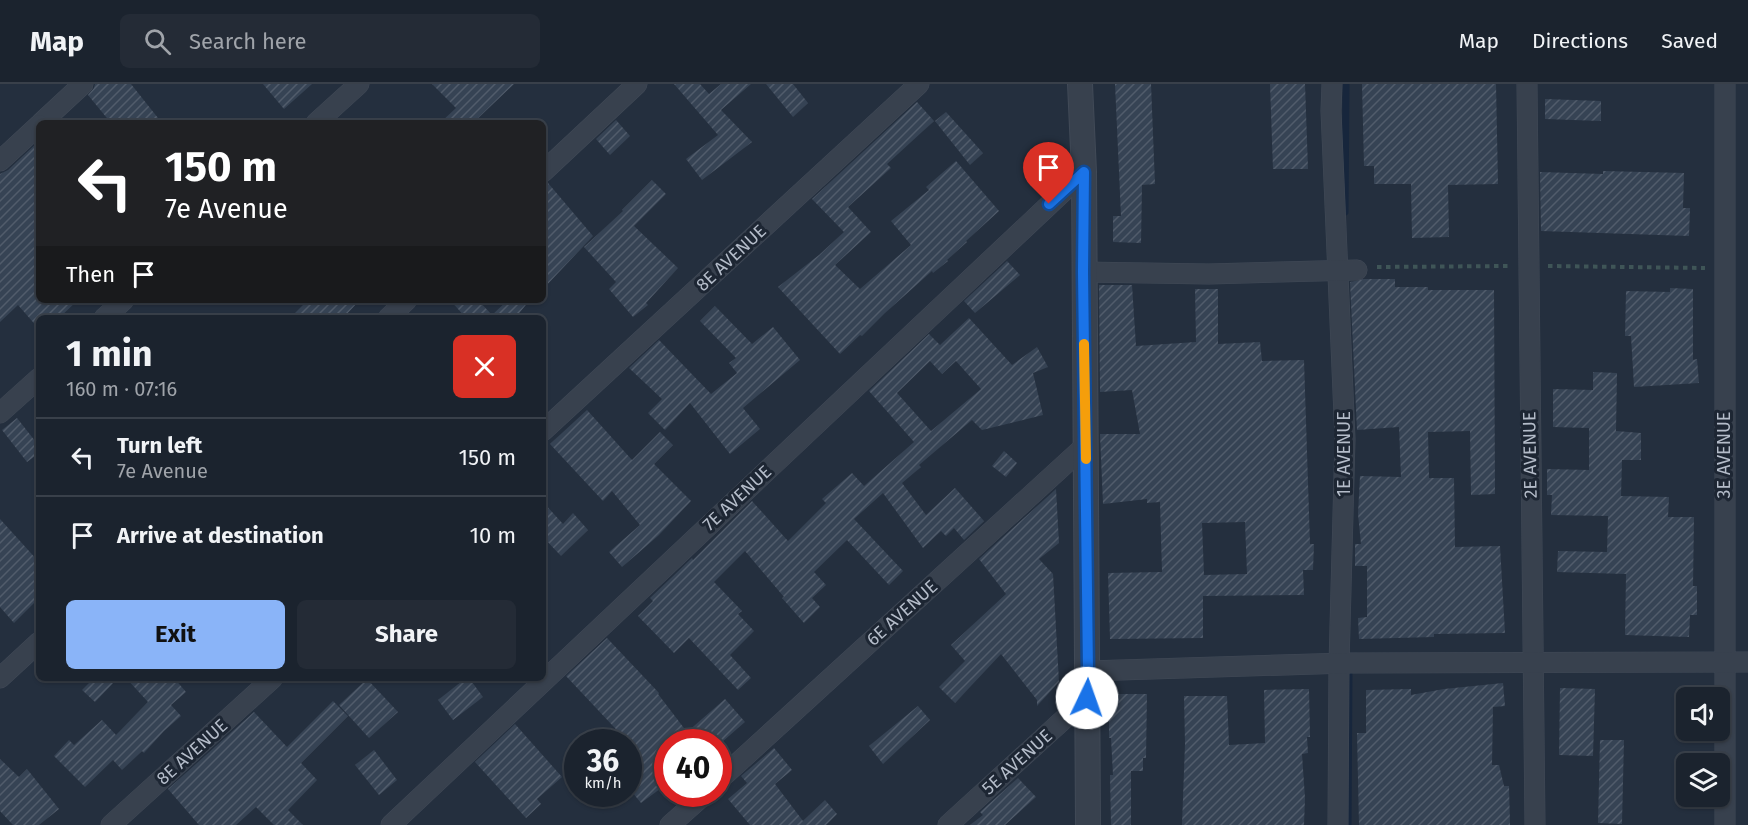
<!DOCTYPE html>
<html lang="en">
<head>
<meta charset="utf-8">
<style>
	body { margin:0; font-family:"Fira Sans",sans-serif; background:#242b36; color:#f1f3f6; height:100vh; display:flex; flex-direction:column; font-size:22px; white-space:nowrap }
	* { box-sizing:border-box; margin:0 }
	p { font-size:20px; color:#a0a4aa }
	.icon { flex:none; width:33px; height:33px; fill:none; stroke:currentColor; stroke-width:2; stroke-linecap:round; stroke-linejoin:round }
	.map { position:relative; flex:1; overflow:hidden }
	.drawer { position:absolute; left:36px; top:231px; width:510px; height:366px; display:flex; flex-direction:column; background:#1b232e; border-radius:9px; box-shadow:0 2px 4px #0004,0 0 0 2px #39404a }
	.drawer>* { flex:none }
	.guide { position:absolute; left:36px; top:36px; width:510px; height:183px; border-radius:9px; box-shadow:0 2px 4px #0004,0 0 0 2px #39404a; background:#202124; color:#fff; overflow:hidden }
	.buttons { position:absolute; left:1676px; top:603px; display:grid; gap:12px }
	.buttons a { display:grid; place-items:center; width:54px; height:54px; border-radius:9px; background:#1b232e; box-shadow:0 2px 4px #0004,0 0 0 2px #39404a; font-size:30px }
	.speed { position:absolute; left:564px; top:645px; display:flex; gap:12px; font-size:30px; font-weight:700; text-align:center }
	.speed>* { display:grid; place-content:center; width:78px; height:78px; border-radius:50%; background:#1b232e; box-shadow:0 2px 4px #0004,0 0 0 2px #39404a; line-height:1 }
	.speed small { font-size:15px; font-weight:400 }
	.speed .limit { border:9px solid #d22; background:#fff; color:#111 }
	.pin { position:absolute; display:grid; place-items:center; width:51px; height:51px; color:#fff; margin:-62px -26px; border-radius:50% 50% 50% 0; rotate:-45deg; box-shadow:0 0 6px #0007 }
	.pin .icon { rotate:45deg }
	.me { position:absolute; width:66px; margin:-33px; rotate:3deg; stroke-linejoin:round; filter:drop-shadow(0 0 4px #0008) }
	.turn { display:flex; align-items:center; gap:21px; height:126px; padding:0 30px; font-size:27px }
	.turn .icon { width:78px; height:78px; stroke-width:2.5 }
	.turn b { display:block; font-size:42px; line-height:51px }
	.then { display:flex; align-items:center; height:57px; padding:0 30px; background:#0003; gap:12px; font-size:22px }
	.round { display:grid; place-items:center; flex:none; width:63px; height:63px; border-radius:9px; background:#242b36 }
	.headline { display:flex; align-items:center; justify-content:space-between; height:102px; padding:0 30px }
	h1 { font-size:36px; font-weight:700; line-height:45px }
	.cta { display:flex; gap:12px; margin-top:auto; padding:12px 30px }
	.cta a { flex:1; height:69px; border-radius:9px; background:#8ab4f8; color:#111; font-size:24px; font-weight:700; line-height:69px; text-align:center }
	.cta a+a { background:#242b36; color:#f1f3f6 }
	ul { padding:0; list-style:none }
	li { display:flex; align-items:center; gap:18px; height:78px; padding:0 30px; border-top:2px solid #39404a }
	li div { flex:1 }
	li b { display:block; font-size:22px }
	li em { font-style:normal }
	header { display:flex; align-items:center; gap:36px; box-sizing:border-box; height:84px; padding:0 30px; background:#1b232e; border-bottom:2px solid #39404a }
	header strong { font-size:28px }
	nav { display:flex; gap:33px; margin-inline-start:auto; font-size:21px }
	.search { width:420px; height:54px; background:#242b36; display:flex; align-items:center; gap:15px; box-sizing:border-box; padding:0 21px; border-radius:9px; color:#a0a4aa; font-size:22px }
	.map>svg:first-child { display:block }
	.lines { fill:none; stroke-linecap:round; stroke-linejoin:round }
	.stream { stroke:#17263c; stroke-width:7 }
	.building { fill:url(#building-hatch); fill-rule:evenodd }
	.minor-casing { stroke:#414a57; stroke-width:21 }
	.tertiary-casing { stroke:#414a57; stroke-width:26 }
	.path { stroke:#3f5557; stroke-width:4; stroke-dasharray:4.5 4.5; stroke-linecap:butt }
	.minor { stroke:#38414e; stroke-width:20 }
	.tertiary { stroke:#38414e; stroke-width:24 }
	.route-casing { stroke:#114b97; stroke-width:15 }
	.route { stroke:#1a73e8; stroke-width:10 }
	.slow { stroke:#f59e0b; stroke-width:10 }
	.labels { text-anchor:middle; stroke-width:6; stroke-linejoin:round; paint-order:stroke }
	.street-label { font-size:18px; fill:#b4bcc9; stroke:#1d2633 }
</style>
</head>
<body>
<header>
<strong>Map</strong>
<div class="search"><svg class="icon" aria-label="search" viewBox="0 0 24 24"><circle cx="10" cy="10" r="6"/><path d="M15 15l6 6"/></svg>Search here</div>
<nav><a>Map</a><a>Directions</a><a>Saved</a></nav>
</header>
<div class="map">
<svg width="1748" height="741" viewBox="0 0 1748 741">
	<defs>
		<pattern id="building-hatch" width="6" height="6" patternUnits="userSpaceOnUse" patternTransform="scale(1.5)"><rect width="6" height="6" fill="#364354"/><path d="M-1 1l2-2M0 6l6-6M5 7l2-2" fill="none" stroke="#515c6b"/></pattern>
	</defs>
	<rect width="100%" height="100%" fill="#242f3e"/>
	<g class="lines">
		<g class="stream">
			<polyline points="1345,128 1346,1"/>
			<polyline points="1348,741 1349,582"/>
		</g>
	</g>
	<g class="building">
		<polygon points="95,0 131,0 162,39 111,39 88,11 94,4"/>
		<polygon points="263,0 312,0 284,25"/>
		<polygon points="432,0 514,0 473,39 440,39 456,24"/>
		<polygon points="674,0 700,0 709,10 721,0 751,0 721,26 752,58 702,96 686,75 718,51"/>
		<polygon points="766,0 793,0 808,19 793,33"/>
		<polygon points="1115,0 1151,0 1155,100 1142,101 1141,159 1113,158 1113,132 1121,132"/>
		<polygon points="1270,0 1305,0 1308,85 1273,85"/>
		<polygon points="1362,0 1496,0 1498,100 1448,101 1449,153 1412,154 1411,100 1374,100 1374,82 1364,82"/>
		<polygon points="1545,15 1601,17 1601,37 1545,35"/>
		<polygon points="917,18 934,37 887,80 891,84 848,123 871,148 835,181 860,205 911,161 891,137 929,106 926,103 956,77 999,127 966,157 967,158 947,176 948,177 933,189 932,187 885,229 862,252 860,251 840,270 778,203 819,171 844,148 812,115"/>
		<polygon points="946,28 983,69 970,81 935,37"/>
		<polygon points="616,36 630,52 610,71 596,55"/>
		<polygon points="39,57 39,216 78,216 59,234 39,234 39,245 18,221 0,238 0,90 8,86"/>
		<polygon points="1603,87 1684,89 1683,124 1690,124 1689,152 1541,147 1540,88 1603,90"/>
		<polygon points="652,96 666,110 634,142 678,184 646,219 648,221 633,233 609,205 616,198 584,163 623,127 622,126"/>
		<polygon points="548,99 593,152 543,205 543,100"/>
		<polygon points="1007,177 1020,191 975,229 964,217"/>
		<polygon points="1364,195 1395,195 1395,203 1428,203 1428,206 1494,206 1495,410 1471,411 1470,347 1428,348 1429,394 1454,394 1455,463 1500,462 1505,549 1434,550 1434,553 1359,555 1358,534 1367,533 1367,482 1355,482 1355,460 1361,460 1358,430 1360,392 1401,393 1399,343 1357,346 1350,198"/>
		<path d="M1099,201H1132L1136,262L1196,258L1195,205H1218V260L1260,258L1262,277L1304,276L1310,460H1314L1313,486H1303L1304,511L1203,512V554L1110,555L1108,489L1162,488L1160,418L1147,419V415L1103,420L1100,350H1140L1132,306L1100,308ZM1245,438L1247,490L1204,491L1202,439Z"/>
		<polygon points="1670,204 1693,205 1693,276 1697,275 1699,299 1634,303 1631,252 1625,252 1626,207 1670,208"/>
		<polygon points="308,216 360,216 343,234 290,234"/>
		<polygon points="450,216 478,216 492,231 508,216 530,216 515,234 466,234"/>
		<polygon points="715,222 752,260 773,243 800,276 743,324 760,345 730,370 690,319 665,346 648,329 662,315 629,284 659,256 711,310 737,289 729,279 736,274 700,237"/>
		<path d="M969,234L1012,281L1037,263L1048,283L1033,289L1043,331L982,346L972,336L919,381L921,383L902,399L926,431L955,404L984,437L964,456L954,444L946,452L941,447L923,464L883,409L854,435L903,487L889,501L847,456L814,488L826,501L812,514L820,523L804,539L782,514L784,513L745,467L714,498L742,527L738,530L754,547L730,571L751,594L738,606L689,554L674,569L638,532L653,517L650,514L692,474L693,476L752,417L788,457L826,419L822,415L852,389L864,402L914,358L869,307L929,250L940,261ZM930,277L942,290L956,277L981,305L931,347L897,309Z"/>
		<polygon points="1593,288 1617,289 1616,347 1641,349 1641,376 1622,376 1621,412 1669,413 1668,433 1694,433 1693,502 1697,502 1697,531 1690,531 1689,553 1625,551 1626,490 1557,488 1558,467 1607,468 1608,432 1551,431 1552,411 1547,411 1547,385 1589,386 1589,344 1553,343 1553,305 1593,306"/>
		<polygon points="587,326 632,376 660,348 673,361 654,380 691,417 659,451 622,483 609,468 640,441 612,407 603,417 550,360"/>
		<polygon points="17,334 39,362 39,369 27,378 2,346"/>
		<polygon points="1004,367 1017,379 1006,393 992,382"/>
		<polygon points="1056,405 1059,459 1039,475 1053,490 1059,598 1037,622 1037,616 1001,570 955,619 939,603 965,577 951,561 1006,510 979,475"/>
		<polygon points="543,418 563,440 573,429 588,446 561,472 543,453"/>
		<polygon points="0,435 39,478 39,514 14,539 0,523"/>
		<polygon points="607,554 659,609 658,610 687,648 725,615 745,638 722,658 668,658 668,699 641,719 628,703 628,658 566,592"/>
		<polygon points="94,594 118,594 95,618 82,606"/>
		<polygon points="126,594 174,594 186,608 171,621 181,632 164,647 144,669 142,667 122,686 113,676 85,703 54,672 69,656 74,661 102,636 116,651 148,618"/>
		<polygon points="466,594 469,594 483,613 453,636 438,616"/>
		<polygon points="367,595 398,628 369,654 339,621"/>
		<polygon points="1503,599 1505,622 1493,623 1492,681 1499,681 1504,702 1509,702 1510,741 1359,741 1357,649 1366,649 1366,606 1411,605 1411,611 1444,605"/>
		<polygon points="1560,604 1595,605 1593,672 1559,671"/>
		<polygon points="1309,605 1310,653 1307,653 1308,669 1302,670 1305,714 1304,741 1182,741 1185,660 1184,612 1227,612 1229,661 1265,659 1264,606"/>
		<polygon points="1109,610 1147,610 1146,674 1143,674 1143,687 1131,687 1131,741 1111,741 1110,691 1113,691 1111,654 1109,654"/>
		<polygon points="333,617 348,632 301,679 317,696 288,726 303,741 274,741 256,723 236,741 199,741 168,705 254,628 287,663"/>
		<polygon points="918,622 930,636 883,680 869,662"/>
		<polygon points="515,640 562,693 537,715 541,720 526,734 475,678"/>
		<polygon points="1600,656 1624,656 1622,740 1598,739"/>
		<polygon points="774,664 792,686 775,700 803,737 825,716 837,730 826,741 750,741 728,715 747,699 741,692"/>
		<polygon points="374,666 397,696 379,711 355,681"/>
		<polygon points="0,675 19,693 27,685 59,725 39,741 13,741 0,727"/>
		<polygon points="1018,694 1036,713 1005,741 970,741 983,731 980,728"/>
	</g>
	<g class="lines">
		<defs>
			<g id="minor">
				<polyline points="1332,0 1331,27 1345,355 1339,580 1338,741"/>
				<polyline points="1527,0 1535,741"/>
				<polyline points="1725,0 1725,741"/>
				<polyline points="41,39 83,0"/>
				<polyline points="316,39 359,0"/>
				<polyline points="0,77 39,41"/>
				<polyline points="543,88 637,0"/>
				<polyline points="1083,188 1209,190 1357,186"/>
				<polyline points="104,234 124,216"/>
				<polyline points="388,234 407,216"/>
				<polyline points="0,329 39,294"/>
				<polyline points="543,347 919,0"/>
				<polyline points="1088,587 1347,579 1748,578"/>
				<polyline points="0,594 39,558"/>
				<polyline points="718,697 1086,361"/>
				<polyline points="111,741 273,594"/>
				<polyline points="391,741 1084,88"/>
				<polyline points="670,741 705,710"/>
				<polyline points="948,741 1087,614"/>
			</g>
			<polyline id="tertiary" points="1080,0 1084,88 1088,741"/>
		</defs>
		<use href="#minor" class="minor-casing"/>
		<use href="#tertiary" class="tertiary-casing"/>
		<g class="path">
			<polyline points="1548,182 1705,184"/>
			<polyline points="1377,183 1510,182"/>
		</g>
		<use href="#minor" class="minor"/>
		<use href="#tertiary" class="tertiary"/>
	</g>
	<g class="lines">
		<defs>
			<polyline id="route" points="1049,120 1084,88 1083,188 1088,587 1087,614"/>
		</defs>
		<use href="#route" class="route-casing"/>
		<use href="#route" class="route"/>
		<polyline class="slow" points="1084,260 1086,375"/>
	</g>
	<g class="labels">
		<g class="street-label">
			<text transform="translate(731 174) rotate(-43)" y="6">8E AVENUE</text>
			<text transform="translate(1344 370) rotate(-90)" y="6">1E AVENUE</text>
			<text transform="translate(1530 371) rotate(-91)" y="6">2E AVENUE</text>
			<text transform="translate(1724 371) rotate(-90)" y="6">3E AVENUE</text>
			<text transform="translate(737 414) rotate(-43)" y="6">7E AVENUE</text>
			<text transform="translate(902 529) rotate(-42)" y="6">6E AVENUE</text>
			<text transform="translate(192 668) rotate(-42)" y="6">8E AVENUE</text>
			<text transform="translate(1017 678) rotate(-42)" y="6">5E AVENUE</text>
		</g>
	</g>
</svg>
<div class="buttons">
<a><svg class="icon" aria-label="sound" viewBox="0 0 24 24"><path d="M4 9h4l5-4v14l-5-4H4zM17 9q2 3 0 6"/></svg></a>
<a><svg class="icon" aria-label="layers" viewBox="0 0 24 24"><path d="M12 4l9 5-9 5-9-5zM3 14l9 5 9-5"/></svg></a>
</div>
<div class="speed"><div>36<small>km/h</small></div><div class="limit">40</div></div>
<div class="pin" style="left:1049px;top:120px;background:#d93025"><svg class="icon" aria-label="arrive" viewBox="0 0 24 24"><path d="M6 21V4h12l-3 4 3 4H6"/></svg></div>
<svg class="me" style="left:1087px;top:614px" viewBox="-20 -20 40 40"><circle r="19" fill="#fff"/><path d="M0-13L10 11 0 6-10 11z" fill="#1a73e8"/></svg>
<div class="guide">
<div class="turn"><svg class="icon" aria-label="left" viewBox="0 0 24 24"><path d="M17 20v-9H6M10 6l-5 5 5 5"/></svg><div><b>150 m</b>7e Avenue</div></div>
<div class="then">Then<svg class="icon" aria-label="arrive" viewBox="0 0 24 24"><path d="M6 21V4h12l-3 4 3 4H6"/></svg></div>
</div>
<section class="drawer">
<div class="headline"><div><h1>1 min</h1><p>160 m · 07:16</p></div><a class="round" style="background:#d93025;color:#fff"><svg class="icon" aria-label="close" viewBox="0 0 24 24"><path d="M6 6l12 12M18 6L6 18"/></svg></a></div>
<ul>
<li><svg class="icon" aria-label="left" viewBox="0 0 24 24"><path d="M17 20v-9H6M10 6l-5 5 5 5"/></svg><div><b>Turn left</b><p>7e Avenue</p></div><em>150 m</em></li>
<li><svg class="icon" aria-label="arrive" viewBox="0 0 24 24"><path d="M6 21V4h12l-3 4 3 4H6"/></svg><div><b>Arrive at destination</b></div><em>10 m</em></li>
</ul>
<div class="cta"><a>Exit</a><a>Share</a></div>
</section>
</div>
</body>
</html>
